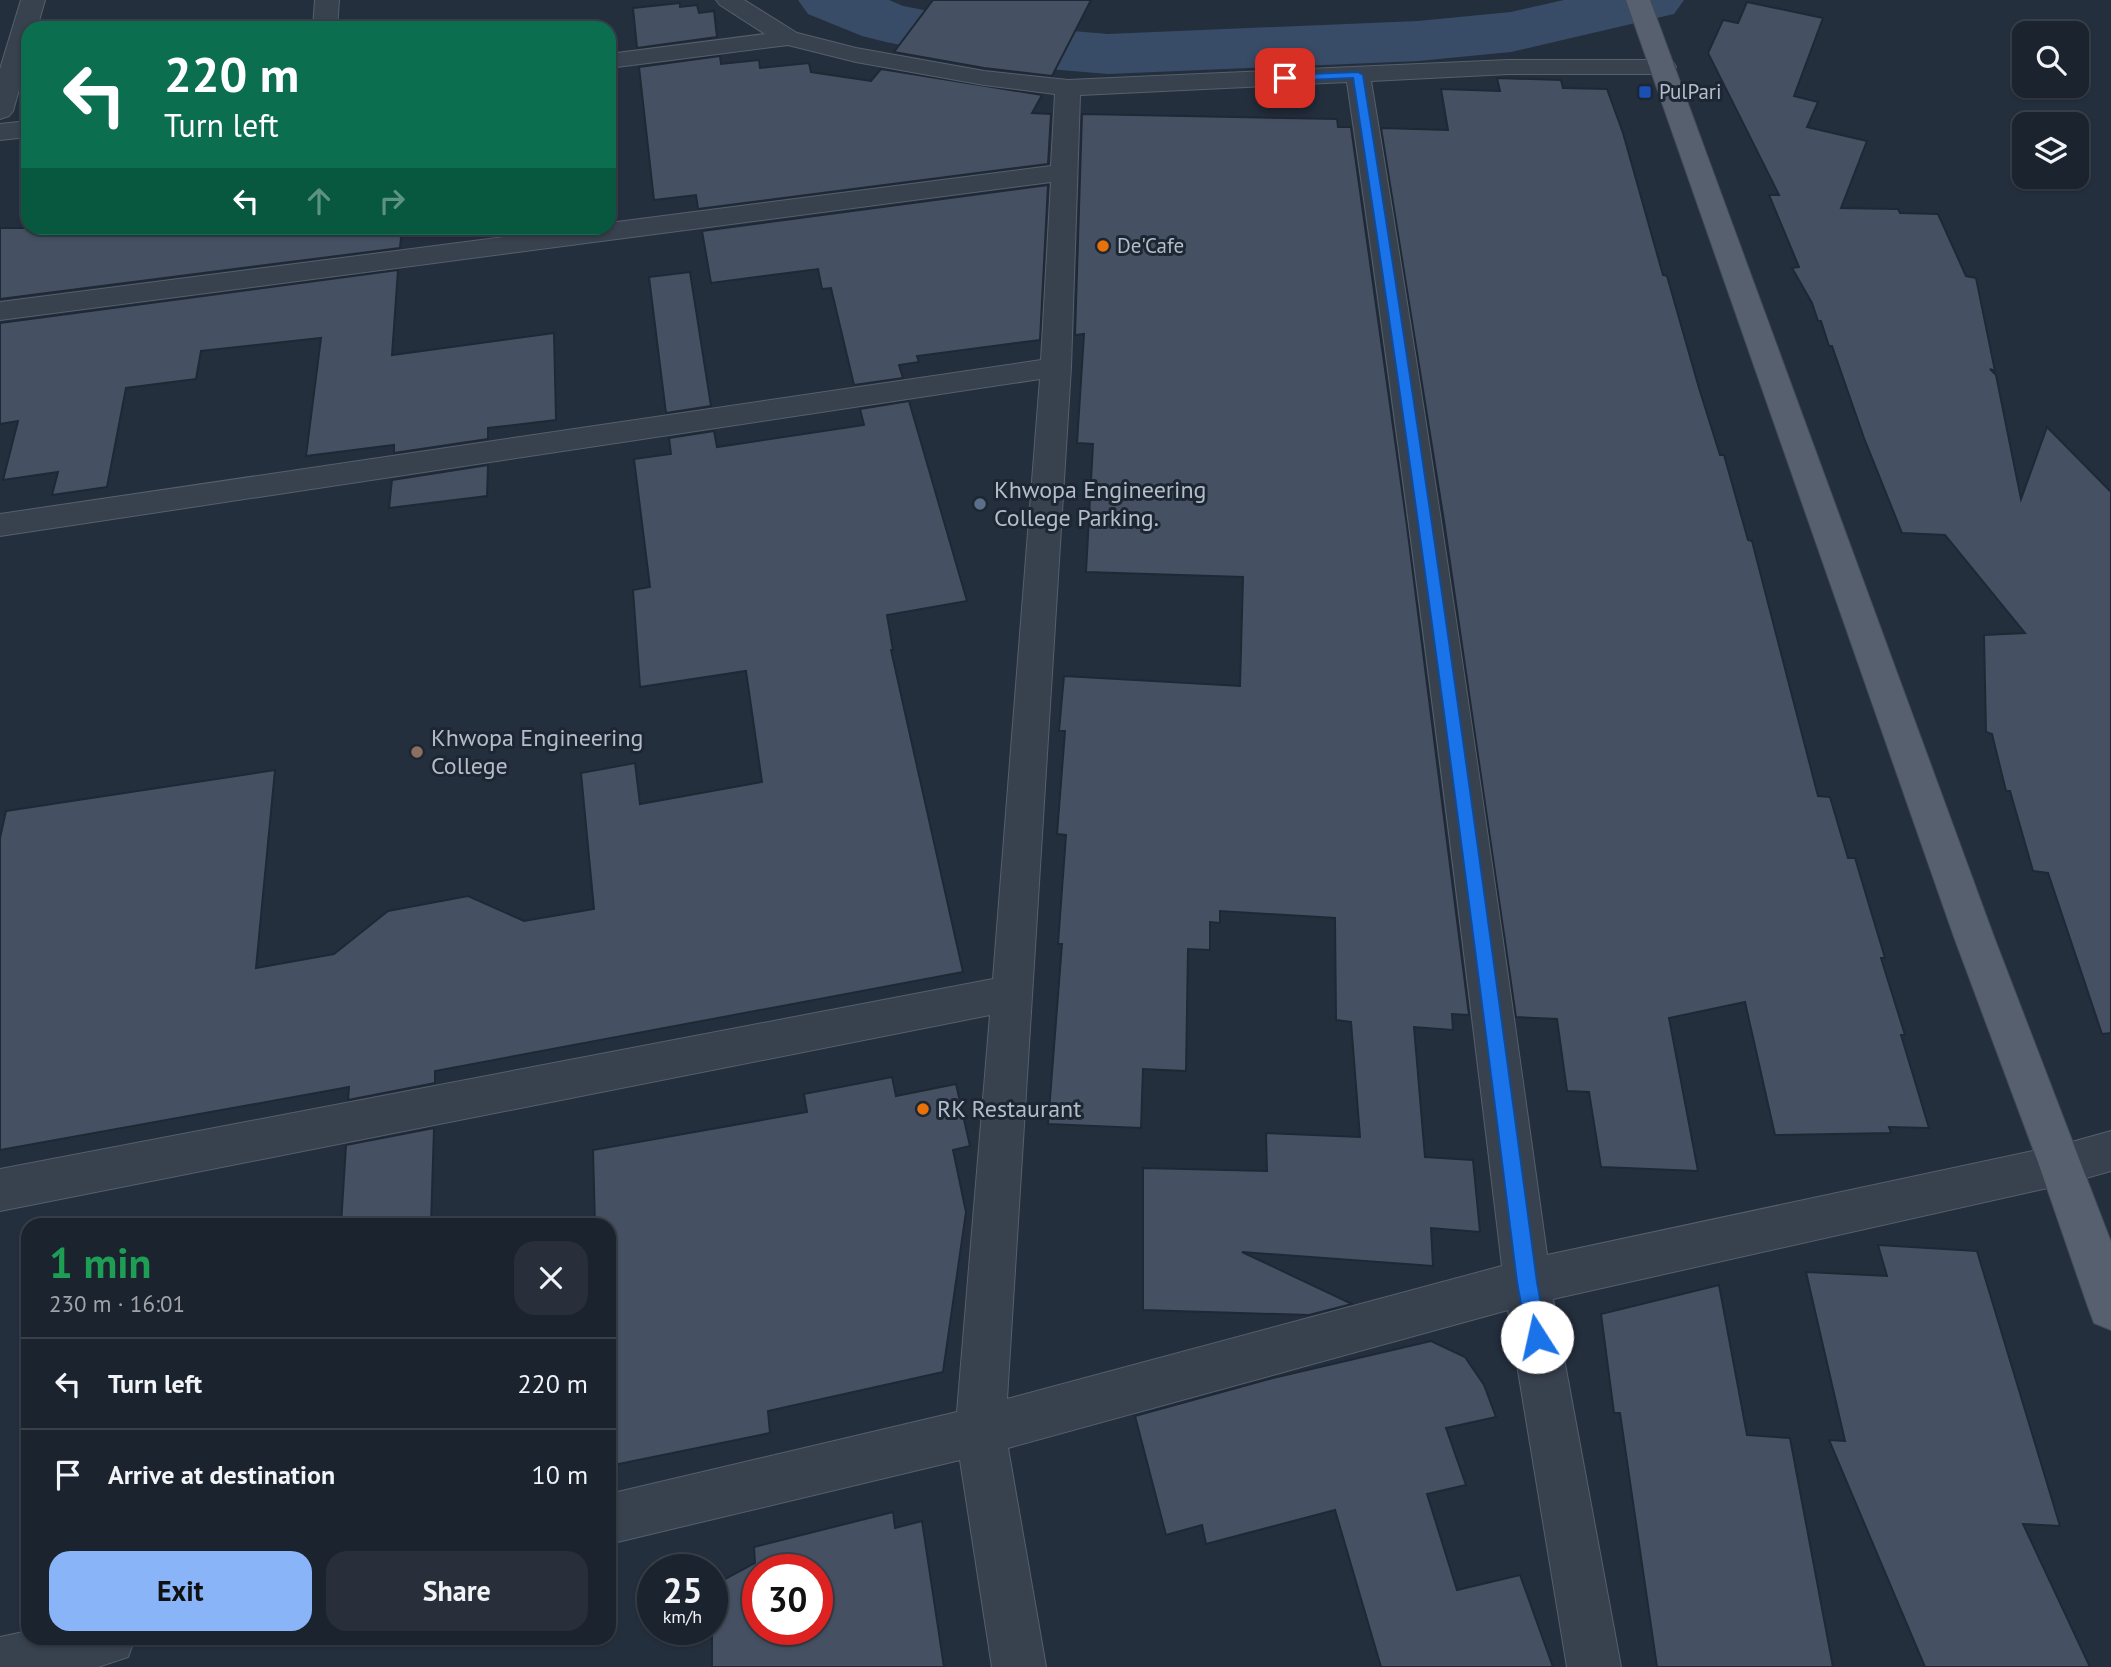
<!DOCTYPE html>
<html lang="en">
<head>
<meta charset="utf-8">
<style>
	body { margin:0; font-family:"PT Sans",sans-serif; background:#282f3a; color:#f1f3f6; height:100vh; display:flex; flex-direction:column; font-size:26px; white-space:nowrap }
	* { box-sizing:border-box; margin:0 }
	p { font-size:23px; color:#a0a4aa }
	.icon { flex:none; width:38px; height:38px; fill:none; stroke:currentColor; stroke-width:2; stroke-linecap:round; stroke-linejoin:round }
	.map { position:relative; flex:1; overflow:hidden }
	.drawer { position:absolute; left:21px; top:1218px; width:595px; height:427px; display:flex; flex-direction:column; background:#1b232e; border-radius:21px; box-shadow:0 2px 5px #0004,0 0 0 2px #39404a }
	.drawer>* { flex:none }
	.guide { position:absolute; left:21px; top:21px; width:595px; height:214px; border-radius:21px; box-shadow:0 2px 5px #0004,0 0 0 2px #39404a; background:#0b6e4f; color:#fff; overflow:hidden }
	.controls { position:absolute; left:2012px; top:21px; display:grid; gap:14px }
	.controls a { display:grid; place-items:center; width:77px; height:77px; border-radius:14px; background:#1b232e; box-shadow:0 2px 5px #0004,0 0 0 2px #39404a; font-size:35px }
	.speed { position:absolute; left:637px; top:1554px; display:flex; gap:14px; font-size:35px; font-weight:700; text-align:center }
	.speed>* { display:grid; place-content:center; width:91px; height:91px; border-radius:50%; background:#1b232e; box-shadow:0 2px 5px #0004,0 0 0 2px #39404a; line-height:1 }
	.speed small { font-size:18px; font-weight:400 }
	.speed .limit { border:10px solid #d22; background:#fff; color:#111 }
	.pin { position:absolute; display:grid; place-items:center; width:60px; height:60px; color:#fff; margin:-30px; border-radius:14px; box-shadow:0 4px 10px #0006 }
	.me { position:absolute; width:77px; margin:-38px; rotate:350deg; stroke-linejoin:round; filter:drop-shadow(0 0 5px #0008) }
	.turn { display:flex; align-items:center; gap:24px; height:147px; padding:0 28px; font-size:32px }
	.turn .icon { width:91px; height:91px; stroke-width:2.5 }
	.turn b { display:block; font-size:49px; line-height:60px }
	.lanes { display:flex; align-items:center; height:66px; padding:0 28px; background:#0003; justify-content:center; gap:35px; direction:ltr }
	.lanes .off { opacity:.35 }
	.round { display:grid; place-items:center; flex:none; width:74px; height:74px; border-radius:21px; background:#282f3a }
	.overview { display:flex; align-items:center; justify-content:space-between; height:119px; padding:0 28px }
	h1 { font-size:42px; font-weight:600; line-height:52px; color:#1e9e55 }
	.primary-button { display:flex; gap:14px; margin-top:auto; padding:14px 28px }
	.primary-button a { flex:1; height:80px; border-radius:21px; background:#8ab4f8; color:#111; font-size:28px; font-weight:600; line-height:80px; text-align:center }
	.primary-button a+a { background:#282f3a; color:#f1f3f6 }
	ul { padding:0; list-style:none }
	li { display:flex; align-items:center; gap:21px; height:91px; padding:0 28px; border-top:2px solid #39404a }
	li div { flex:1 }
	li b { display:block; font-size:26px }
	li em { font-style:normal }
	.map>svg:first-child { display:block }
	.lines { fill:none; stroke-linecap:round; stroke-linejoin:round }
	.river { fill:#394c67; fill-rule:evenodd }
	.building { fill:#455162; stroke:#1f2835; stroke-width:2; fill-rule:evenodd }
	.street-casing { stroke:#565f6c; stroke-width:2 }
	.primary-casing { stroke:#414a57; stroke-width:2 }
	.street { fill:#38414e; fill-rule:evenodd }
	.primary { fill:#56606e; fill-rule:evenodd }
	.route { fill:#1a73e8; stroke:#114b97; stroke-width:2 }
	.transit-dot { fill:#1a4fb4; stroke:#1d2633; stroke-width:2.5 }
	.food-dot { fill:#e8710a; stroke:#1d2633; stroke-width:2.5 }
	.service-dot { fill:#5c6f8a; stroke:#1d2633; stroke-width:2.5 }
	.education-dot { fill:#8d6e63; stroke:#1d2633; stroke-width:2.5 }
	.labels { text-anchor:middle; stroke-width:6; stroke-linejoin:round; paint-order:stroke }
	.far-poi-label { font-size:21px; fill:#b4bcc9; stroke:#1d2633; text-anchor:start }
	.poi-label { font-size:24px; fill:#b4bcc9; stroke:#1d2633; text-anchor:start }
</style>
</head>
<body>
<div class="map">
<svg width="2111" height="1667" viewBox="0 0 2111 1667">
	<rect width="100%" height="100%" fill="#242f3e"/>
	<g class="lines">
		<polygon class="river" points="798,0 889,0 903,6 1000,25 1108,34 1418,21 1511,12 1564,0 1684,0 1674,14 1511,52 1418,61 1108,74 1000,65 886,42 862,36 808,14"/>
	</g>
	<g class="building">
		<polygon points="933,0 1091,0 1052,76 984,68 894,52"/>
		<polygon points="1747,2 1823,18 1794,96 1818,102 1807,127 1867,141 1841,208 1898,209 1900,213 1938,214 1966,276 1976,278 1995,371 1990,369 1996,375 2021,499 2047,427 2111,492 2111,1033 2102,1034 2048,873 2033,871 2010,791 2006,791 1992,734 1986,732 1984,635 2025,633 1945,535 1902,533 1864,438 1832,346 1829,346 1821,321 1818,321 1812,303 1792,268 1799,267 1769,195 1779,195 1708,53 1723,20 1738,23"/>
		<polygon points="680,3 680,7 697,5 699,13 714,11 717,37 637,48 633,8"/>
		<polygon points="720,56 721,64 759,60 760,68 809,63 811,72 871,81 881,69 1042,95 1032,113 1051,114 1048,164 698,209 696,195 654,200 639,67"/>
		<polygon points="1497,78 1561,80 1563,88 1607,89 1623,133 1663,275 1667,276 1699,388 1720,455 1724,455 1748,540 1752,541 1818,796 1830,797 1848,858 1855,858 1885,958 1881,958 1905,1035 1901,1035 1929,1128 1889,1127 1891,1133 1775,1135 1745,1002 1669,1018 1698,1171 1601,1167 1589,1092 1567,1091 1557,1019 1516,1017 1444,521 1381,128 1448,130 1441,89 1500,91"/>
		<polygon points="1082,114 1337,119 1338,127 1351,127 1407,526 1469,1015 1452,1014 1453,1030 1414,1027 1425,1157 1473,1160 1480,1232 1431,1228 1433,1266 1242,1252 1352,1304 1309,1315 1143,1310 1143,1168 1267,1171 1266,1133 1360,1137 1351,1022 1336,1020 1335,918 1220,911 1220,923 1210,922 1210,950 1188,949 1186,1071 1143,1069 1141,1128 1048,1124 1062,944 1058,944 1066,835 1057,834 1065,731 1059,731 1064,676 1240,686 1243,577 1086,572 1093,444 1077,443 1084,334 1075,335"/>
		<polygon points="1048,185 1040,340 917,356 919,362 899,365 903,378 854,385 831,288 822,289 818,269 711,283 702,231"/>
		<polygon points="0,228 402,228 400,248 0,299"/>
		<polygon points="398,270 392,355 554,333 556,420 488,428 488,439 394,453 394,445 306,456 321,338 201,351 196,379 126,388 107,487 52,495 58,472 3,480 18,421 0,424 0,323"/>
		<polygon points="690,272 711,406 666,413 649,277"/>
		<polygon points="909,401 967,601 887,615 893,650 891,650 963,972 435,1071 435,1083 348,1100 349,1087 0,1150 0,838 6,811 275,770 256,968 334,954 388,911 468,896 524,921 594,909 581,773 635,763 640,804 762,782 746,671 640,687 633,590 650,587 634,459 671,454 669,438 714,431 717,447 864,425 860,409"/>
		<polygon points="488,465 487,496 389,508 392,480"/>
		<polygon points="892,1077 896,1096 956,1084 970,1146 953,1150 966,1212 943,1372 768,1411 770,1433 609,1466 609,1225 595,1225 593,1150 807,1112 804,1094"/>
		<polygon points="434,1128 431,1225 341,1225 346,1145"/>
		<polygon points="1878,1245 1977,1251 2060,1526 2023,1524 2090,1667 1925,1667 1829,1440 1845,1441 1806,1272 1887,1276"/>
		<polygon points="1719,1285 1747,1435 1790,1438 1833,1667 1657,1667 1620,1413 1614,1413 1601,1314"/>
		<polygon points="1431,1341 1465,1357 1484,1385 1496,1417 1446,1428 1466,1485 1427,1494 1457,1590 1520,1575 1553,1667 1381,1667 1335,1510 1206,1544 1202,1525 1166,1535 1135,1416 1273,1378"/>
		<path d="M893,1512L895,1528L922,1521L944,1667H712V1586L755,1563L754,1547ZM758,1570H817V1629H758Z"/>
	</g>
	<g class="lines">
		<defs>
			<g id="street">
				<polygon points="21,0 45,0 37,28 28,28 28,58 13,111 9,116 0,119 0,69"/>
				<polygon points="315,0 339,0 337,28 313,28"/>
				<path d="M716,0H744L797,33L856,48L984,71L1068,80L1508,60H1664L1673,62L1676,67L1673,72L1664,74H1508L1371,81C1436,472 1493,863 1547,1255L2061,1145L2111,1131V1171L2061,1185L1553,1299L1621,1667H1567L1508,1310L1008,1448L1046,1667H992L960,1460L609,1544V1494L957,1412L990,1015L0,1211V1169L993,979L1040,379L0,536V514L1041,360L1051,182L0,320V302L575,228H609V223L1051,166L1055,94L984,85L856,62L788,45L609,68V54L765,34L720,5ZM1347,82C1405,476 1455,871 1502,1266L1007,1399L1071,367L1080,95Z"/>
				<polygon points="28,121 28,137 0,140 0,124"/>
				<polygon points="28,1631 28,1638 135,1638 128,1657 98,1667 0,1667 0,1637"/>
			</g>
			<polygon id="primary" points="1626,0 1650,0 1994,937 2111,1242 2111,1330 2094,1323 2088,1307 2039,1165 1954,937"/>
		</defs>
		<use href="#street" class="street-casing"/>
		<use href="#primary" class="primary-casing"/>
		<use href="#street" class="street"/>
		<use href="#primary" class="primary"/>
	</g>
	<path class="route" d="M1358,72L1363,75C1428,476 1483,879 1537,1282L1547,1337L1544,1344L1537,1347L1530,1344L1527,1337L1517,1282C1467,880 1415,479 1353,78L1285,81L1280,78L1285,75Z"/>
	<rect class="transit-dot" x="1638" y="85" width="14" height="14" rx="3.5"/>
	<g class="food-dot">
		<circle cx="1103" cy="246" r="7"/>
		<circle cx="923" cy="1109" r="7"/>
	</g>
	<circle class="service-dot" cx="980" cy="504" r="7"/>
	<circle class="education-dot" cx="417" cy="752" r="7"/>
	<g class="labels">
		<g class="far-poi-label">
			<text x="1659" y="99">PulPari</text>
			<text x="1117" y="253">De'Cafe</text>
		</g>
		<g class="poi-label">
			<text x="994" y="498">Khwopa Engineering<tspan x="994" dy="28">College Parking.</tspan></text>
			<text x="431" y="746">Khwopa Engineering<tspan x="431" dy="28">College</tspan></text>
			<text x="937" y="1117">RK Restaurant</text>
		</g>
	</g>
</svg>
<div class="controls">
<a><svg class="icon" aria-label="search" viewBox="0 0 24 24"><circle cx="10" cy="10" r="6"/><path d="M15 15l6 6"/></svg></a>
<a><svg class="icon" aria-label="layers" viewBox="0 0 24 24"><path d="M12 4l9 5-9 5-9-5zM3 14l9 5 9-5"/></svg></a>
</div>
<div class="speed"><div>25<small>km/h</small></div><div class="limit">30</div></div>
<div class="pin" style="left:1285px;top:78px;background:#d93025"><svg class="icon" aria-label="arrive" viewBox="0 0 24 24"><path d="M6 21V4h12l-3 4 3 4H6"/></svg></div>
<svg class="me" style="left:1537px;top:1337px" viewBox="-20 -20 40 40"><circle r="19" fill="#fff"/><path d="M0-13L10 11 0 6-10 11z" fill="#1a73e8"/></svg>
<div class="guide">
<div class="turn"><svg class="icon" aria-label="left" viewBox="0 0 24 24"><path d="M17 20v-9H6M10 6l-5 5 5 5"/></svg><div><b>220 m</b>Turn left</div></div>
<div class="lanes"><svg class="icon" aria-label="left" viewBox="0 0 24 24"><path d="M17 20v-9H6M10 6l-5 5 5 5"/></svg><svg class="icon off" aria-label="ahead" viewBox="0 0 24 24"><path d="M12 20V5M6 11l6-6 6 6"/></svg><svg class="icon off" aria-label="right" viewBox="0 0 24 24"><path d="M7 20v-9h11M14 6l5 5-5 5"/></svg></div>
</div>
<section class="drawer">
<div class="overview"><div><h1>1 min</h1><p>230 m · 16:01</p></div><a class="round"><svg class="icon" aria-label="close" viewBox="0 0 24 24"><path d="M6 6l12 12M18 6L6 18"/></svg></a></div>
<ul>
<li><svg class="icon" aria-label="left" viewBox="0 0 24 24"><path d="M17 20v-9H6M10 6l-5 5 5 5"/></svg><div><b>Turn left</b></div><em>220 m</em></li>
<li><svg class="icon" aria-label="arrive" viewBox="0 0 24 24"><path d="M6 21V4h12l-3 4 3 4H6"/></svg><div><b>Arrive at destination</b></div><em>10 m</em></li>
</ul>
<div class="primary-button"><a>Exit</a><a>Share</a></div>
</section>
</div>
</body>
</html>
